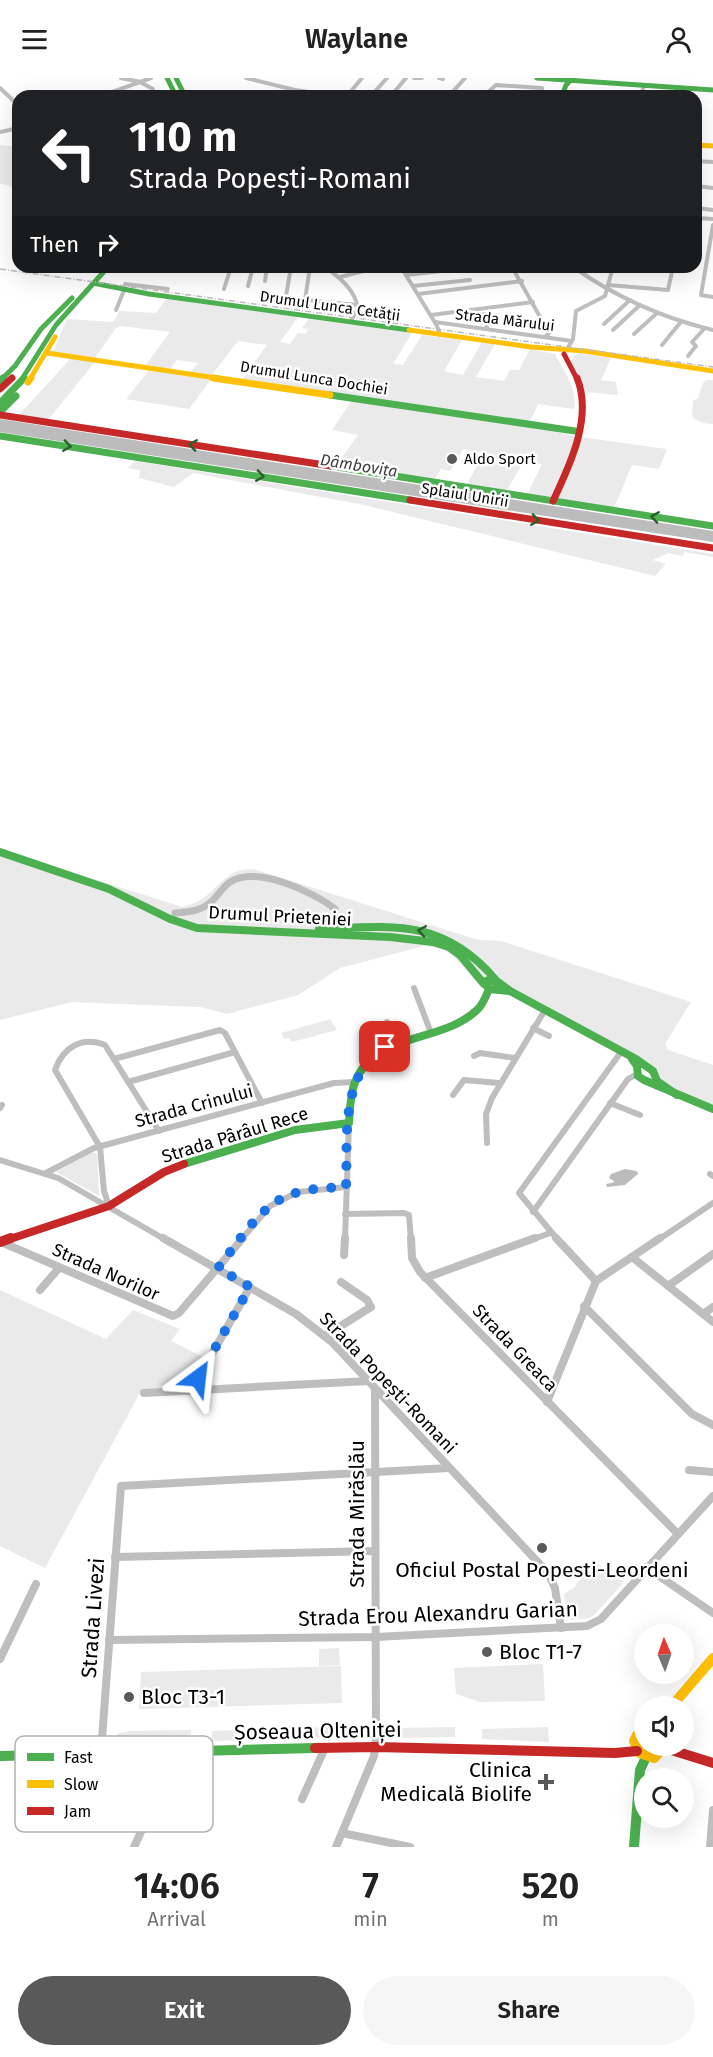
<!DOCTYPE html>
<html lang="en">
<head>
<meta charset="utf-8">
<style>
	body { margin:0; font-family:"Fira Sans",sans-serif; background:#f6f6f6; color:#222; height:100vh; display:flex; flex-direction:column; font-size:22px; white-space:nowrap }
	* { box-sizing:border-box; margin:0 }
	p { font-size:20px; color:#767676 }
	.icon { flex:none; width:33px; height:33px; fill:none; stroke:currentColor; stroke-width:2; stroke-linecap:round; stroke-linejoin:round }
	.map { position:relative; height:1769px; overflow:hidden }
	.details { display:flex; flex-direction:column; background:#fff; flex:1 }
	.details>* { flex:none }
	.guide { position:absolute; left:12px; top:12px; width:690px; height:183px; border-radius:18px; box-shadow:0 6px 24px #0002; background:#202124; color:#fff; overflow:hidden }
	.needle { width:39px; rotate:358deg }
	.fabs { position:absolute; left:634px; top:1546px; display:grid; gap:12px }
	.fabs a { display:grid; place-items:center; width:60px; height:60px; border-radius:50%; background:#fff; box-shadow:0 6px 24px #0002; font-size:30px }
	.pin { position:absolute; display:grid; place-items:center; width:51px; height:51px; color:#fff; margin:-26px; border-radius:12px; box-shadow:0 3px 9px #0006 }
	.me { position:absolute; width:66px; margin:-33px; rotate:30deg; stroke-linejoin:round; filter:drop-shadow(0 0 4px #0008) }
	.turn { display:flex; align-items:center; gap:21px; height:126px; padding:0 18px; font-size:27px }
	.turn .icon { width:78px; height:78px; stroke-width:2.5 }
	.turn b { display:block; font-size:42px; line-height:51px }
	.then { display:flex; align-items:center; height:57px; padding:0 18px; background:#0003; gap:12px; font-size:22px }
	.eta { display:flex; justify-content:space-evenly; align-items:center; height:102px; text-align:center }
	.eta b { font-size:36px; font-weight:600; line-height:42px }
	.action { display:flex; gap:12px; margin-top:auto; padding:12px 18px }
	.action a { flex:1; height:69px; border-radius:36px; background:#595959; color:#fff; font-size:24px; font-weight:600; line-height:69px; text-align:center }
	.action a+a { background:#f6f6f6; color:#222 }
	header { display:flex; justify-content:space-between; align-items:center; height:78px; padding:0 18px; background:#fff; font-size:27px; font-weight:600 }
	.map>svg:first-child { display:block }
	.green { fill:#eaeaea }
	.water { fill:#bcbcbc }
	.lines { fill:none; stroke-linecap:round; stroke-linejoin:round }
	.canal { stroke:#bcbcbc; stroke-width:7 }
	.street-far2 { stroke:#bebebe; stroke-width:4 }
	.street-far1 { stroke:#bebebe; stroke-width:6 }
	.street { stroke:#bebebe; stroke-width:8 }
	.fast-far3 { stroke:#4caf50; stroke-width:5 }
	.fast-far2 { stroke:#4caf50; stroke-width:7 }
	.fast-far1 { stroke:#4caf50; stroke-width:8 }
	.fast { stroke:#4caf50; stroke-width:10 }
	.slow-far2 { stroke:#ffc107; stroke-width:5 }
	.slow-far1 { stroke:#ffc107; stroke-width:7 }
	.slow { stroke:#ffc107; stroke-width:10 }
	.jam-far3 { stroke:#c62828; stroke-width:5 }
	.jam-far2 { stroke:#c62828; stroke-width:7 }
	.jam-far1 { stroke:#c62828; stroke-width:8 }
	.jam { stroke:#c62828; stroke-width:10 }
	.rail { stroke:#bdbdbd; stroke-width:1.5; stroke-dasharray:6 2 1 2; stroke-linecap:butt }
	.oneway { stroke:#2a602c }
	.route { stroke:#1a73e8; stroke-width:10; stroke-dasharray:0 18 }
	.poi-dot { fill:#595959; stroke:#fff; stroke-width:2 }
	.labels { text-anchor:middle; stroke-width:5; stroke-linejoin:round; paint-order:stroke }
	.far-street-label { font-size:15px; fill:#000; stroke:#fff }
	.far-poi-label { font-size:15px; fill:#000; stroke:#fff; text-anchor:start }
	.far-water-label { font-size:16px; font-style:italic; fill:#404040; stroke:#fff }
	.street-label { font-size:18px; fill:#000; stroke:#fff }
	.near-street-label { font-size:21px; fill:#000; stroke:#fff }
	.near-poi-label { font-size:21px; fill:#000; stroke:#fff; text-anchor:start }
	.key { fill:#fff; stroke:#b2b2b2; stroke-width:1.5 }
	.key-label { font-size:16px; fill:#000 }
</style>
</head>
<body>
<header><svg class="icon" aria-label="menu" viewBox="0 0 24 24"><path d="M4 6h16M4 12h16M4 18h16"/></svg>Waylane<svg class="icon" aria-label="person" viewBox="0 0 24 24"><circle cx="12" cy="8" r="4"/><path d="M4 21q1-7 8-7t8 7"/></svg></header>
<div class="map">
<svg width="713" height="1769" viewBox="0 0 713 1769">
	<rect width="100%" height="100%" fill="#fff"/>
	<g class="green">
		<polygon points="0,67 18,69 18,113 8,107 0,106"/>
		<path d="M166,221L298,239L280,264L290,266L298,255L305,256L308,251L302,250L309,241L412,255L393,286L403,287L422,257L462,262L444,293L463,297L482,264L495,266L476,299L504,303L510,292H519L530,271L555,276C563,292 578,310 574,331L538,326L528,348L580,359L667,371L659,391L632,387L614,430L527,417L542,386L524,383L506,414L466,408L484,375L463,371L450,393L441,391L434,403L336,388L358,357L332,352L354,319L242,302L267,267L238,263L211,298L191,294L198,285L177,282L170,291L145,288L170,254L121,248L116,250L95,280L53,274L67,241L113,244L120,233L156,235Z"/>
		<polygon points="580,275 611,280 601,302 616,304 618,317 585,314 571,285 573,278"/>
		<polygon points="71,280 95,284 48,342 18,338"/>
		<polygon points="150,291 212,300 189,331 126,321"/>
		<polygon points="707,302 713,302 713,346 703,345 692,339 693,323 698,320 703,305"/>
		<polygon points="135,383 713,476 713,479 685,474 682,478 669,475 653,482 666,486 655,498 364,427 193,395 174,409 139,400 140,392 128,390"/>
		<path d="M0,771L182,829C218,823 220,786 257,792L478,862L501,863L691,924L665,966L668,972L713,987V1027L663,1005L655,992L510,911L497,900L496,894H486L482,910L452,877L439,870L424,868L340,890L298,917L227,936L200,929L72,924L0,942Z"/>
		<polygon points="330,941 337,952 292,964 289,960 284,961 281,955"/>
		<polygon points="93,1074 97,1076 99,1118 56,1094"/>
		<polygon points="0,1212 106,1261 133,1232 180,1251 171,1263 205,1280 189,1310 142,1311 45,1490 0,1468"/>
		<polygon points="592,1482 624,1504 594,1537 590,1540 571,1542 568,1540 564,1516 574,1510"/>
		<polygon points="339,1570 340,1587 319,1588 319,1571"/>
		<polygon points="543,1586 545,1623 480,1624 456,1616 454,1590"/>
		<polygon points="341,1588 342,1625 139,1631 141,1594"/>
		<polygon points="364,1648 364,1658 302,1660 301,1650"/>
		<polygon points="455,1649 455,1659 392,1660 392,1650"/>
		<polygon points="548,1649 549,1664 482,1661 482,1651"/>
		<polygon points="274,1651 274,1661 212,1663 212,1653"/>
		<polygon points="191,1652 191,1662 117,1664 117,1656 129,1653"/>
	</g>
	<g class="water">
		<polygon points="0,341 713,453 713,464 0,354"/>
		<polygon points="625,1091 637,1093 638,1096 625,1107 607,1109 606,1106 615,1104 609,1100 611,1096"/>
	</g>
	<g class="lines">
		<path class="canal" d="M175,835C190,834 203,833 214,821C219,816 223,809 230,804C256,787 314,814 335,831"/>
		<g class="street-far2">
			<polyline points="121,0 141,4"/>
			<polyline points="246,0 295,12 337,18"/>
			<polyline points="414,0 422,0"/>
			<polyline points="439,0 443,1"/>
			<polyline points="140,4 153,11"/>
			<polyline points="0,10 18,27"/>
			<polyline points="101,18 151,0"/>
			<polyline points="347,18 362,0"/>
			<polyline points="371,18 387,0"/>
			<polyline points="391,18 406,0"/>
			<polyline points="449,18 465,0"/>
			<polyline points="484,18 496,7 542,10 541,18"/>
			<polyline points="591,18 593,15 630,18"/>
			<polyline points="641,18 644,7"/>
			<polyline points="0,54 18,50"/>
			<polyline points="696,83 713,84"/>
			<polyline points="696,108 713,110"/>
			<polyline points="696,130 713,132"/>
			<polyline points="696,140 713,141"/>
			<polyline points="713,147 701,217 713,219"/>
			<polyline points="310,189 305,222 357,227"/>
			<path d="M324,189C339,198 356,213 358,231L350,244"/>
			<polyline points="401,189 437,248 440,257"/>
			<polyline points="512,189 549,255 545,259"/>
			<path d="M573,189C616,219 662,240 713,252"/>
			<polyline points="406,197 477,189"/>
			<polyline points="340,199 372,191"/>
			<polyline points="265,203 267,189"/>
			<polyline points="125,206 168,211"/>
			<polyline points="608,207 668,212 673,189"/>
			<polyline points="248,208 253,189"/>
			<polyline points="413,208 470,202"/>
			<polyline points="224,211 231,189"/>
			<polyline points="418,216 522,203"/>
			<polyline points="286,218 291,189"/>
			<polyline points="116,232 125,210"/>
			<polyline points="484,236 487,250"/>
			<polyline points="431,237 533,224"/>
			<polyline points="435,244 572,263"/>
			<polyline points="604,246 630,222"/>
			<polyline points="613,252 640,227"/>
			<polyline points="634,256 656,236"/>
			<polyline points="662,267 680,245"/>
			<polyline points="567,271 573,261 576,233 605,218 613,189"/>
			<polyline points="688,278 696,268 692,264 705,250"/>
		</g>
		<g class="street-far1">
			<polyline points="414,910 431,955"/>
			<polyline points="533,950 549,958"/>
			<polyline points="385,969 387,944"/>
			<polyline points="474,978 480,975 515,980"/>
			<polyline points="114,981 220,952 225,955 262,1025"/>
			<polyline points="128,1004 235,974"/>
			<polyline points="453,1017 464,1002 499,1005"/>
			<polyline points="610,1025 640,1037"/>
			<polyline points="0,1030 2,1027"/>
			<polyline points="487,1065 486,1036 492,1020 545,932"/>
			<polyline points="0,1082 58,1100 166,1162"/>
			<polyline points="46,1095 94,1070 334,1005 355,1004"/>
			<polyline points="710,1096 713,1098"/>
			<path d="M109,1128L104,1113L100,1069L55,992C63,969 82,958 105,967L159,1053"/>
			<polyline points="533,1134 628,1001 637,996"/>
			<polyline points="345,1136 404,1135 409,1137 411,1162"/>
			<polyline points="241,1162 270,1128 298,1114 346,1109"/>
			<polyline points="345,1162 349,1045"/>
			<polyline points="531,1162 550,1155"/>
			<polyline points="558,1162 519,1115 621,974"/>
			<polyline points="658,1162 713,1125"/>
		</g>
		<g class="street">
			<polyline points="163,1160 296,1236 332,1264 548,1495 555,1510 561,1550"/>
			<polyline points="411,1160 412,1180 420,1194 677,1455"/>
			<polyline points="556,1160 596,1203"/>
			<polyline points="1,1164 173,1238 179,1235 243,1160"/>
			<polyline points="344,1177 345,1160"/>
			<polyline points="632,1179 713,1244"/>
			<polyline points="425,1200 535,1160"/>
			<polyline points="668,1208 713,1176"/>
			<polyline points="40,1212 59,1190"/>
			<polyline points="584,1228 692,1336 713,1347"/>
			<polyline points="703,1236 713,1229"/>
			<polyline points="325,1258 371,1229 367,1222 341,1204"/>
			<polyline points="191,1313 250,1209"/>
			<polyline points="144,1315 368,1303"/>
			<polyline points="547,1324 596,1203 660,1160"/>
			<polyline points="689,1392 713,1394"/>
			<polyline points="115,1479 375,1473"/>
			<polyline points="646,1489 713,1535"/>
			<polyline points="109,1562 376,1559 587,1548 601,1541 713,1418"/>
			<polyline points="0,1581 36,1506"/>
			<polyline points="101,1674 121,1408 449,1390"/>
			<polyline points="302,1721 325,1670"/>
			<polyline points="19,1737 48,1676"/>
			<polyline points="342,1755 410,1769"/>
			<polyline points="134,1769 178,1674"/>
			<polyline points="336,1769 374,1678 376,1661 375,1311"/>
			<polyline points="710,1769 713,1732"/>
		</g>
		<g class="fast-far3">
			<polyline points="167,0 176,18"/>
			<polyline points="176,0 185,18"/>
			<polyline points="537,0 713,12"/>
			<polyline points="562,18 566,7 573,0"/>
			<polyline points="93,205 149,216 409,252"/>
			<polyline points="2,301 15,288 41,251 72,220"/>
			<polyline points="22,301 56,247 108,189"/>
		</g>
		<g class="fast-far2">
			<polyline points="0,303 3,300"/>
			<polyline points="330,317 575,353"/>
			<polyline points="0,325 24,300"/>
			<polyline points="0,334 16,318"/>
			<polyline points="0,358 410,422"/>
			<polyline points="331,388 713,448"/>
		</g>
		<g class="fast-far1">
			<polyline points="0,774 109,811 170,841 197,850 390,859 433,864 449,869 460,877 484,906"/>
			<path d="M319,851C393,848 442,840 495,901"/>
			<polygon points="488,902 498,904 510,913 489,911 484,904"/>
			<polyline points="510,913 636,981 653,993 657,1003 677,1017"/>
			<polyline points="632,981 637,988 638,998 644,1002 713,1031"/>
			<path d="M184,1086L295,1052L349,1045C350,1031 350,1017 355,1004C375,953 443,966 478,931C483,926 486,918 489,911"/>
		</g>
		<g class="fast">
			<polyline points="0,1678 315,1670"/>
			<polyline points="634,1769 640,1692 646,1679"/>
		</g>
		<g class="slow-far2">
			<polyline points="696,67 713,68"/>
			<polyline points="409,252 531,269 585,273 713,293"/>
			<polyline points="47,275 223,301"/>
			<polyline points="30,301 55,259"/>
		</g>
		<g class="slow-far1">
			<polyline points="213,300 330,317"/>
			<polyline points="28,304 31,300"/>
		</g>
		<g class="slow">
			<polyline points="671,1629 713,1580"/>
			<polyline points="645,1652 637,1657 634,1663 640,1675 654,1680 665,1668"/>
		</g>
		<polyline class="jam-far3" points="564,276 577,301"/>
		<g class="jam-far2">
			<polyline points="0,311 12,300"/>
			<polyline points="0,337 331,388"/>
			<polyline points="410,422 713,470"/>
			<path d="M553,423C570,387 593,339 577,300"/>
		</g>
		<polyline class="jam-far1" points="7,1162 109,1128 164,1094 184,1086"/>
		<g class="jam">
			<polyline points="0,1164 11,1160"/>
			<polyline points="315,1670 376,1669 615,1675 637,1673"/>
			<polyline points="665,1670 713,1685"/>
		</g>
		<polyline class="rail" points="0,191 713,289"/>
	</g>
	<defs><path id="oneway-chevron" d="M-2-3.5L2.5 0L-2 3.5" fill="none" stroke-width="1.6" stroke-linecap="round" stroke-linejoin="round" transform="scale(1.5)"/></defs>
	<g class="oneway">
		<use href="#oneway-chevron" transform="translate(193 367) rotate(-171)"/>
		<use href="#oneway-chevron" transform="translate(67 368) rotate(8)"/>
		<use href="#oneway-chevron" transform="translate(260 398) rotate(9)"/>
		<use href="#oneway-chevron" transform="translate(655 439) rotate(-171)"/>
		<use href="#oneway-chevron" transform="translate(535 442) rotate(9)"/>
		<use href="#oneway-chevron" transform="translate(422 853) rotate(-171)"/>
	</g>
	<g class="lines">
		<path class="route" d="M198,1300L250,1209L218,1190C238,1165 259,1128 290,1117C307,1110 327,1110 346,1109C348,1062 339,997 385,969"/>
	</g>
	<g class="poi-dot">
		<circle cx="452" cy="381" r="6"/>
		<circle cx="542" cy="1470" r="6"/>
		<circle cx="487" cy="1574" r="6"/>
		<circle cx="129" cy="1619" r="6"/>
		<path d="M543 1695h6v6h6v6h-6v6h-6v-6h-6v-6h6z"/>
	</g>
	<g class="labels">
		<g class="far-street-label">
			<text transform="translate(330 228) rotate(8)" y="5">Drumul Lunca Cetății</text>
			<text transform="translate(505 242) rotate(7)" y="5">Strada Mărului</text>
			<text transform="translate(314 300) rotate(9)" y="5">Drumul Lunca Dochiei</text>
			<text transform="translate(465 417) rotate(9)" y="5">Splaiul Unirii</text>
		</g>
		<g class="far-poi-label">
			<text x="464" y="386">Aldo Sport</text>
		</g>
		<g class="far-water-label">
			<text transform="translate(359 387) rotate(9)" y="6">Dâmbovița</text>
		</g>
		<g class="street-label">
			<text transform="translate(280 838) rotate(3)" y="6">Drumul Prieteniei</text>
			<text transform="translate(194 1028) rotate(-15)" y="6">Strada Crinului</text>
			<text transform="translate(235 1057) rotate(-17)" y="6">Strada Pârâul Rece</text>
			<text transform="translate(106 1194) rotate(24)" y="6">Strada Norilor</text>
			<text transform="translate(515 1270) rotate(46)" y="6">Strada Greaca</text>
			<text transform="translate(388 1305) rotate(46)" y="6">Strada Popești-Romani</text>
		</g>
		<g class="near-street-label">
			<text transform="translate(357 1436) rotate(-90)" y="7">Strada Mirăslău</text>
			<text transform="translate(438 1536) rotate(-2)" y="7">Strada Erou Alexandru Garian</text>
			<text transform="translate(93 1540) rotate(-86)" y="7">Strada Livezi</text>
			<text transform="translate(318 1653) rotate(-1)" y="7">Șoseaua Olteniței</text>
		</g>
		<g class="near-poi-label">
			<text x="542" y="1499" text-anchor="middle">Oficiul Postal Popesti-Leordeni</text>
			<text x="499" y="1581">Bloc T1-7</text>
			<text x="141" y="1626">Bloc T3-1</text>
			<text x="532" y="1699" text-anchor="end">Clinica<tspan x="532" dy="24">Medicală Biolife</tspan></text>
		</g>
	</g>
	<rect x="15" y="1658" width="198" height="96" rx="9" class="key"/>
	<rect x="27" y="1675" width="27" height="8" fill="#4caf50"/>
	<rect x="27" y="1702" width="27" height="8" fill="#ffc107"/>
	<rect x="27" y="1729" width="27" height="8" fill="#c62828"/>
	<g class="key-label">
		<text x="64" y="1685">Fast</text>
		<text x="64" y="1712">Slow</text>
		<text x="64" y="1739">Jam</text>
	</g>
</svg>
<div class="fabs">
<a><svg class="needle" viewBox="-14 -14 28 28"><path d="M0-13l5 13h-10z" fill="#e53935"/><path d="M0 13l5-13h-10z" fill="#767676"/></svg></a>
<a><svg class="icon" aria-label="sound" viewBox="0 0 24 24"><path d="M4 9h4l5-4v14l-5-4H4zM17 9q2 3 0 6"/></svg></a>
<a><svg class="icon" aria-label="search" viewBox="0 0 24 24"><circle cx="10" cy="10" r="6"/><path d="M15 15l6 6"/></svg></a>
</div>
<div class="pin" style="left:385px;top:969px;background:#d93025"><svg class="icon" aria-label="arrive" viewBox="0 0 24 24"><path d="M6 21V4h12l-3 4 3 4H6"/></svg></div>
<svg class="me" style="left:198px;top:1300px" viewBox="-20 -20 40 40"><path d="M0-17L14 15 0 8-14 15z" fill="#1a73e8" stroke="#fff" stroke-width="4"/></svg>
<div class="guide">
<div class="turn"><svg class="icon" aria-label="left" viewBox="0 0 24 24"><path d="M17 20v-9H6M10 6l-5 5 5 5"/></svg><div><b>110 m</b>Strada Popești-Romani</div></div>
<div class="then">Then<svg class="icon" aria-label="right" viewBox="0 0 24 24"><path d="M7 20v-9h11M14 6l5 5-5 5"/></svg></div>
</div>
</div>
<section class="details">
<div class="eta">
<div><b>14:06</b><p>Arrival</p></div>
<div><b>7</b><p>min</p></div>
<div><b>520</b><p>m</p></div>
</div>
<div class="action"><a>Exit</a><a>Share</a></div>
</section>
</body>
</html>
